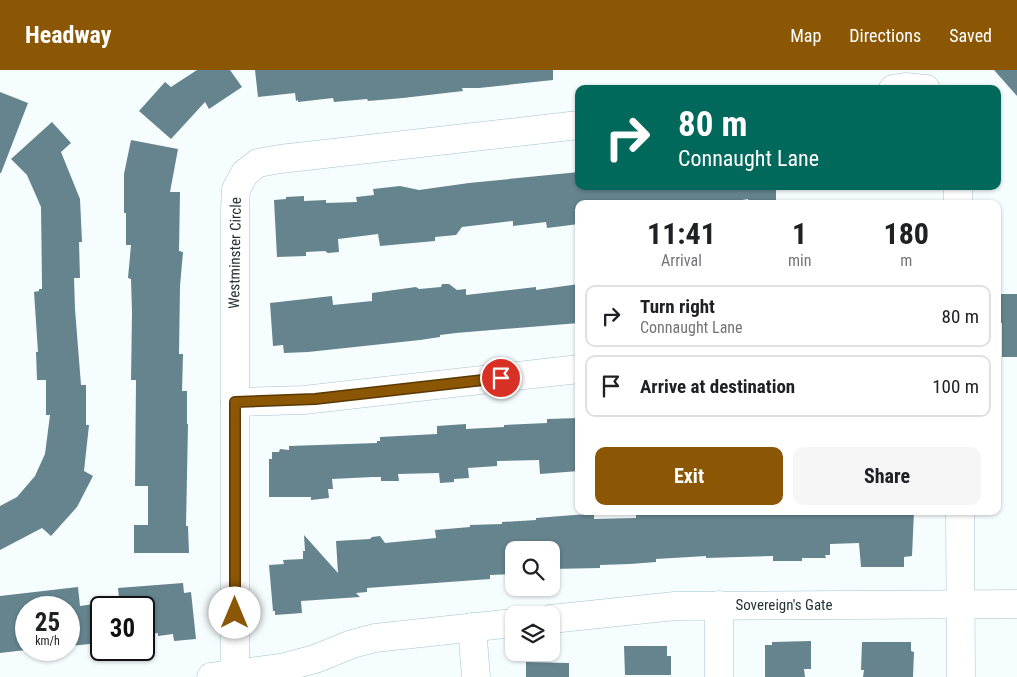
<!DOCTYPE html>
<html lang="en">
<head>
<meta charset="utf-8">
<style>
	body { margin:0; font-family:"Roboto Condensed",sans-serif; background:#f6f6f6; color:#202124; height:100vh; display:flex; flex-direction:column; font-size:19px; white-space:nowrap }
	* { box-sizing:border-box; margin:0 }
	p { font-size:16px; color:#757577 }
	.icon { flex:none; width:28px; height:28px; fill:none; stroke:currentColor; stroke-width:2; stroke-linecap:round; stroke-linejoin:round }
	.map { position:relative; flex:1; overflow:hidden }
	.drawer { position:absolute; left:575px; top:130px; width:426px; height:315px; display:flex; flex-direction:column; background:#fff; border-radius:10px; box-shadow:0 1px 4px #0004 }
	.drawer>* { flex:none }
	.banner { position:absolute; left:575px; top:15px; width:426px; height:105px; border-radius:10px; box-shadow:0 1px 4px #0004; background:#00695c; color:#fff; overflow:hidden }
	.fabs { position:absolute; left:505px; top:471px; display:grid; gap:10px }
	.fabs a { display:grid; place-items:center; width:55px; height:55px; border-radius:10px; background:#fff; box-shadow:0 1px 4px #0004; font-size:25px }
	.speed { position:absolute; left:15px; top:526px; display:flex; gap:10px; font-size:25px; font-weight:700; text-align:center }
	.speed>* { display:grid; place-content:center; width:65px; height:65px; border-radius:50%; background:#fff; box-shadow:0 1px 4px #0004; line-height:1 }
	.speed small { font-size:12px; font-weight:400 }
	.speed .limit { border:2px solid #111; border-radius:8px; background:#fff; color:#111 }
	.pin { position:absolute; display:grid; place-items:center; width:42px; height:42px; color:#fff; margin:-21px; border:2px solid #fff; border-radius:50%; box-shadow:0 1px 5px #0007 }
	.me { position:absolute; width:55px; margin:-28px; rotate:0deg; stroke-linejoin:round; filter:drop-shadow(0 0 4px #0008) }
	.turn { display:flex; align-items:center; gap:18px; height:105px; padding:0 20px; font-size:22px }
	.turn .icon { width:65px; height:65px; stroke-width:2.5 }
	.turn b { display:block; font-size:35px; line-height:42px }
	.eta { display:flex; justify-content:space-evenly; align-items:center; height:85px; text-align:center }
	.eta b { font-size:30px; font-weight:700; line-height:35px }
	.button { display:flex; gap:10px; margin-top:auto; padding:10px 20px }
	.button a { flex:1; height:58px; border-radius:10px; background:#8b5704; color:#fff; font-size:20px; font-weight:700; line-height:58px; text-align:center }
	.button a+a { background:#f6f6f6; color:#202124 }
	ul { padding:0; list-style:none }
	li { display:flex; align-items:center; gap:15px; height:62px; margin:0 10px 8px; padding:0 10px; border:2px solid #e0e0e0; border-radius:10px }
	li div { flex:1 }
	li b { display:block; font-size:19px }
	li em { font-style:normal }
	header { display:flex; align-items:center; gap:30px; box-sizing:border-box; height:70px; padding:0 25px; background:#8b5704; color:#fff }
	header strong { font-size:24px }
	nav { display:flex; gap:28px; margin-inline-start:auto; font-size:18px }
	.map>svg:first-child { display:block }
	.building { fill:#65848e }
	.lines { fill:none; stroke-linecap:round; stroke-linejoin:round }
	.minor-casing { stroke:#a3c4cf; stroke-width:29 }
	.minor { stroke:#fff; stroke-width:28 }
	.route-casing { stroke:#5a3903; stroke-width:12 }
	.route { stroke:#8b5704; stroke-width:9 }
	.labels { text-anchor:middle; stroke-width:4.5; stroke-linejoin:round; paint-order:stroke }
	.street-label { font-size:15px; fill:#263337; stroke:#fff }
</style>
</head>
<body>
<header>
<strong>Headway</strong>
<nav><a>Map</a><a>Directions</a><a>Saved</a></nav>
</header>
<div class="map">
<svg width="1017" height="607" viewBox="0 0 1017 607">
	<rect width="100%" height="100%" fill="#f6fdff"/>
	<g class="building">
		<polygon points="197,0 230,0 242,17 209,39 205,32 171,69 139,41 165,12 171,17"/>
		<polygon points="255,0 553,0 553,10 479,18 462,18 463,21 403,28 368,31 367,29 334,32 333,28 298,32 298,30 296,31 295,23 258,27"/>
		<polygon points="994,0 1017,0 1017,26"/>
		<polygon points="0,22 28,33 1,103 0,103"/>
		<polygon points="52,52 71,73 61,82 80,129 82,172 79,172 80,208 74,208 75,239 81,315 86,315 86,355 89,355 84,401 93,406 77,437 51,466 42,458 0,480 0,436 17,427 35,406 45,384 50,345 46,345 46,310 37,310 36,282 38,282 34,222 39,221 39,219 42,219 42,214 41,137 27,105 11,89"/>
		<polygon points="131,70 178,79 170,122 180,122 179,181 183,182 180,216 179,284 183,284 182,321 187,321 187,354 188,354 186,456 188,456 189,483 134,483 134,455 148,455 148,416 135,416 136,310 131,310 132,242 131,209 128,208 131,175 126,175 126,143 124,143 124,104"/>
		<polygon points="579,102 579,116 776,116 776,132 749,134 748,129 719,134 579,134 579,154 547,158 546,152 513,156 513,151 462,157 456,165 435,167 435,171 380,176 378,164 338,169 339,182 328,183 325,181 306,182 306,186 277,187 274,130 286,129 286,127 304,126 304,131 326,130 326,133 357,132 356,127 374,125 373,119 400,116 419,120 469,113"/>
		<polygon points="442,214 449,214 457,220 466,219 466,225 536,217 536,220 579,214 579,253 456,263 440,265 440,267 420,270 308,282 284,283 283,275 273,276 270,233 332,226 333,235 372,231 372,223 416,217 419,219 441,217"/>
		<polygon points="1000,224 1017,224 1017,287 1002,287 1002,253 1000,253"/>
		<polygon points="579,348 579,401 540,404 539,390 497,391 497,396 468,398 469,408 454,409 454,412 440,413 439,403 398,404 399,411 381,411 381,407 373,407 332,409 333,419 328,419 329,428 311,430 311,427 269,427 269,389 272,389 272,382 279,382 280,379 289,380 289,376 377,373 377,371 380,371 380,367 437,364 437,356 466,354 466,359 504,357 504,355 547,353 547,349"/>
		<polygon points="636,441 914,441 912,486 904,487 904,497 861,497 859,473 830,474 830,485 825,485 826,488 802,488 802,491 773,491 773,486 706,488 706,486 656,489 656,492 630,494 600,495 600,498 551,499 551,480 514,480 514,504 490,505 490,509 367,518 367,522 356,523 360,527 301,531 302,543 275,545 275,541 273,541 269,495 284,494 283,490 303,489 303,481 305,481 304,465 338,503 336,471 370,469 372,467 380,466 385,473 436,468 435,460 470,457 470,455 502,454 502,452 536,450 536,448 574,445 594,444 594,449 636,448"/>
		<polygon points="183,513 184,523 191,522 196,569 174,571 173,564 158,566 158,563 144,565 144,538 120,538 118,518"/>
		<polygon points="78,517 80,536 101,533 101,573 69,576 69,538 26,538 26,580 0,583 0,526"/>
		<polygon points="811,571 811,599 804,599 805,607 765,607 765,575 772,575 772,572"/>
		<polygon points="862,572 911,572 911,581 914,582 913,607 863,607 864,600 861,600"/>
		<polygon points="624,576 667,576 667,586 671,586 671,605 625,605"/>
		<polygon points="526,592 569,593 569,607 526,607"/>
	</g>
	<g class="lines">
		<defs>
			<g id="minor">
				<polyline points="893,19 905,17 926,19"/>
				<polyline points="958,116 958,134"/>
				<polyline points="235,332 304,330 579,299"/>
				<polyline points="960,441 961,607"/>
				<polyline points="551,549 675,536 1017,534"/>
				<polyline points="472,557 476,607"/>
				<polyline points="211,607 281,598 315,589 352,574 375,568 514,553"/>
				<polyline points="235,607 235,139 236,119 245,103 258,93 280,89 579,55"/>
				<polyline points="719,607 719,535"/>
			</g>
		</defs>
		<use href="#minor" class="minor-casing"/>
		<use href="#minor" class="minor"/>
	</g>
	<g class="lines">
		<defs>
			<polyline id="route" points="235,543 235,332 315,329 501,308"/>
		</defs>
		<use href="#route" class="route-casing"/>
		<use href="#route" class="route"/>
	</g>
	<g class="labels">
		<g class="street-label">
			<text transform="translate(235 183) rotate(-89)" y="5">Westminster Circle</text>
			<text x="784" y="540">Sovereign's Gate</text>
		</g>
	</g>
</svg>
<div class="fabs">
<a><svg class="icon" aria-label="search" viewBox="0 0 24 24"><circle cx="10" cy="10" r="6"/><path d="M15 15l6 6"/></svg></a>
<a><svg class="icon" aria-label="layers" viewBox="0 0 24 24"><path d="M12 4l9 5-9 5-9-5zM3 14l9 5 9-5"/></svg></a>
</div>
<div class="speed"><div>25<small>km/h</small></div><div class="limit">30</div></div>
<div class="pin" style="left:501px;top:308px;background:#d93025"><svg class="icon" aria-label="arrive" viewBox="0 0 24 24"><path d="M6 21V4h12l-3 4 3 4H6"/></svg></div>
<svg class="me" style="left:235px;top:543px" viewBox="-20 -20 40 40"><circle r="19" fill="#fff"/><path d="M0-13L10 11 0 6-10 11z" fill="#8b5704"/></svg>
<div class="banner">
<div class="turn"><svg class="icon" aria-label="right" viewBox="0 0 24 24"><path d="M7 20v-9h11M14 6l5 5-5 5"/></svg><div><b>80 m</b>Connaught Lane</div></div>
</div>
<section class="drawer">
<div class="eta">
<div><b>11:41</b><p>Arrival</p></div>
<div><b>1</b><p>min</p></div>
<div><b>180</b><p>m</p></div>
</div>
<ul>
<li><svg class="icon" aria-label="right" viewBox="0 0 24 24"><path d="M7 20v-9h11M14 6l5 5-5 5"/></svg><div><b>Turn right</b><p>Connaught Lane</p></div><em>80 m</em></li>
<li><svg class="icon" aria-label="arrive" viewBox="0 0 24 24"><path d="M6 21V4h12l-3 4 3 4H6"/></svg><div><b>Arrive at destination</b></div><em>100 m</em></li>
</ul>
<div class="button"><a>Exit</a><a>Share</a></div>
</section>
</div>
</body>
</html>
